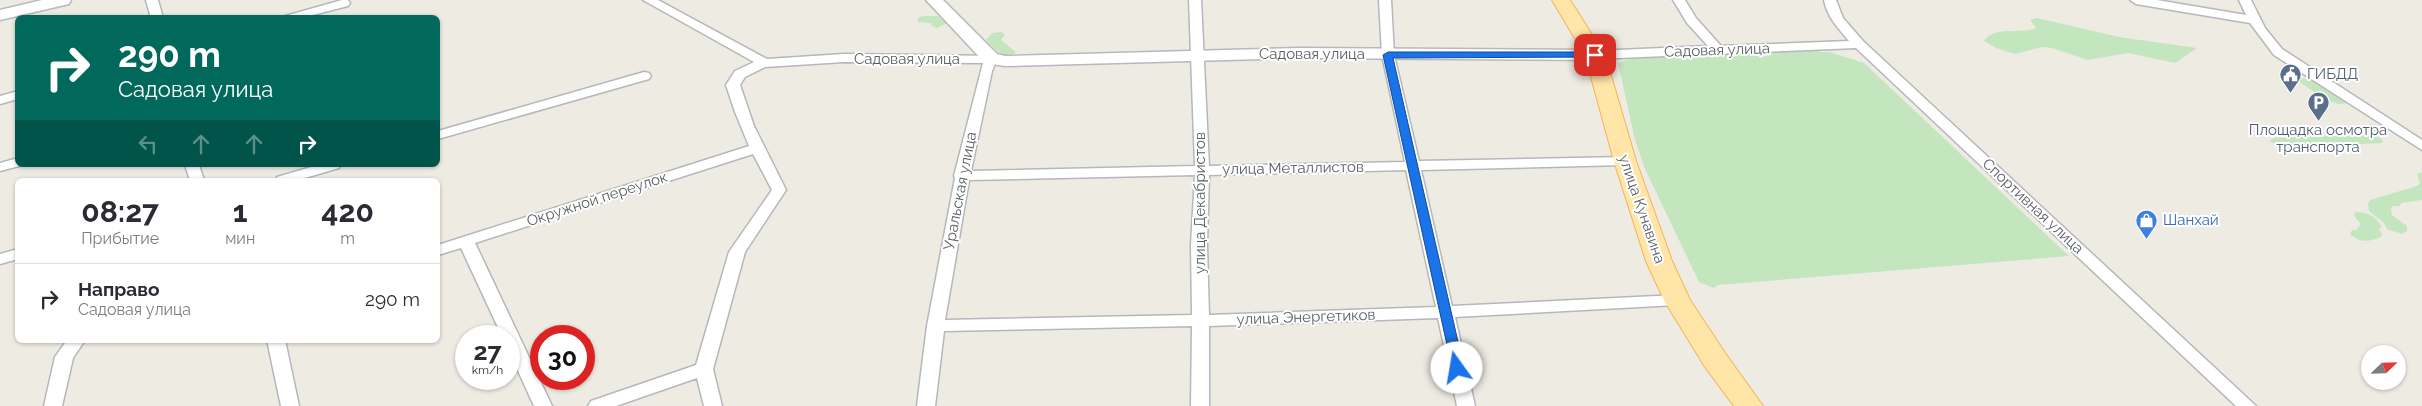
<!DOCTYPE html>
<html lang="ru">
<head>
<meta charset="utf-8">
<style>
	body { margin:0; font-family:Raleway,sans-serif; background:#f2f2f3; color:#2b2b33; height:100vh; display:flex; flex-direction:column; font-size:19px; white-space:nowrap }
	* { box-sizing:border-box; margin:0 }
	p { font-size:16px; color:#7c7c81 }
	.icon { flex:none; width:28px; height:28px; fill:none; stroke:currentColor; stroke-width:2; stroke-linecap:round; stroke-linejoin:round }
	.map { position:relative; flex:1; overflow:hidden }
	.sheet { position:absolute; left:15px; top:178px; width:425px; height:165px; display:flex; flex-direction:column; background:#fff; border-radius:8px; box-shadow:0 1px 4px #0004 }
	.sheet>* { flex:none }
	.guide { position:absolute; left:15px; top:15px; width:425px; height:152px; border-radius:8px; box-shadow:0 1px 4px #0004; background:#00695c; color:#fff; overflow:hidden }
	.needle { width:32px; rotate:67deg }
	.buttons { position:absolute; left:2361px; top:345px; display:grid; gap:10px }
	.buttons a { display:grid; place-items:center; width:45px; height:45px; border-radius:50%; background:#fff; box-shadow:0 1px 4px #0004; font-size:25px }
	.speed { position:absolute; left:455px; top:325px; display:flex; gap:10px; font-size:25px; font-weight:700; text-align:center }
	.speed>* { display:grid; place-content:center; width:65px; height:65px; border-radius:50%; background:#fff; box-shadow:0 1px 4px #0004; line-height:1 }
	.speed small { font-size:12px; font-weight:400 }
	.speed .limit { border:8px solid #d22; background:#fff; color:#111 }
	.pin { position:absolute; display:grid; place-items:center; width:42px; height:42px; color:#fff; margin:-21px; border-radius:10px; box-shadow:0 2px 8px #0006 }
	.me { position:absolute; width:55px; margin:-28px; rotate:347deg; stroke-linejoin:round; filter:drop-shadow(0 0 4px #0008) }
	.turn { display:flex; align-items:center; gap:18px; height:105px; padding:0 20px; font-size:22px }
	.turn .icon { width:65px; height:65px; stroke-width:2.5 }
	.turn b { display:block; font-size:35px; line-height:42px }
	.lanes { display:flex; align-items:center; height:48px; padding:0 20px; background:#0003; justify-content:center; gap:25px; direction:ltr }
	.lanes .off { opacity:.35 }
	.eta { display:flex; justify-content:space-evenly; align-items:center; height:85px; text-align:center }
	.eta b { font-size:30px; font-weight:700; line-height:35px }
	ul { padding:0; list-style:none }
	li { display:flex; align-items:center; gap:15px; height:70px; padding:0 20px; border-top:1px solid #e1e1e2 }
	li div { flex:1 }
	li b { display:block; font-size:19px }
	li em { font-style:normal }
	.map>svg:first-child { display:block }
	.green { fill:#c4e6bf }
	.lines { fill:none; stroke-linecap:round; stroke-linejoin:round }
	.street-casing { stroke:#b4b7bb; stroke-width:3 }
	.secondary-casing { stroke:#b5b9be; stroke-width:3 }
	.primary-casing { stroke:#f3b458; stroke-width:2 }
	.street { fill:#fff; fill-rule:evenodd }
	.secondary { fill:#fff; fill-rule:evenodd }
	.primary { fill:#ffe6a8; fill-rule:evenodd }
	.route { fill:#1a73e8; stroke:#114b97 }
	.labels { text-anchor:middle; stroke-width:4; stroke-linejoin:round; paint-order:stroke }
	.street-label { font-size:15px; fill:#5b6064; stroke:#fff }
	.service-label { font-size:15px; fill:#4e5e75; stroke:#fff; text-anchor:start }
	.shop-label { font-size:15px; fill:#366cbe; stroke:#fff; text-anchor:start }
</style>
</head>
<body>
<div class="map">
<svg width="2422" height="406" viewBox="0 0 2422 406">
	<rect width="100%" height="100%" fill="#eeebe3"/>
	<g class="green">
		<polygon points="923,16 938,16 947,23 937,28 932,26 931,23 918,22 918,18"/>
		<path d="M2037,18L2119,37L2197,48L2175,63L2128,53L2088,60L2052,48L2042,47L2015,54L1996,48L1984,41C1995,25 2022,35 2036,28L2030,20Z"/>
		<polygon points="1002,32 1005,35 1001,40 1016,52 1013,55 1001,55 986,40 992,33"/>
		<polygon points="1814,49 1820,51 1819,52 1829,52 1864,63 2069,256 1718,285 1714,288 1699,282 1645,169 1635,140 1618,63 1629,59"/>
		<path d="M2303,78L2316,82L2346,103C2333,108 2310,89 2299,81Z"/>
		<polygon points="2372,124 2388,131 2387,134 2374,135 2383,140 2382,143 2285,148 2269,141 2274,138 2362,135 2367,133 2358,127"/>
		<polygon points="2422,172 2422,200 2401,203 2400,206 2393,206 2391,209 2392,215 2407,226 2407,231 2402,234 2387,229 2384,223 2369,211 2368,204 2370,200 2417,186 2420,183 2417,174"/>
		<path d="M2355,212C2368,212 2376,217 2382,227L2379,229L2382,234L2381,237C2370,242 2360,243 2350,234L2352,230H2356L2361,224L2354,216Z"/>
	</g>
	<g class="lines">
		<defs>
			<g id="street">
				<polygon points="146,0 158,0 163,18 151,18"/>
				<polygon points="342,0 348,0 350,3 348,6 301,18 278,18"/>
				<path d="M643,0H658L767,59L844,54L996,56L997,59L992,71L971,171L1195,166L1189,0H1201L1209,166L1405,162L1382,55L1379,0H1391L1394,55L1419,161L1625,157L1632,161L1625,165L1421,170L1452,306L1677,295L1683,296L1685,300L1683,304L1677,305L1455,317L1475,406H1457L1438,318L1209,326V406H1191L1192,326L944,331L935,406H917L927,326L955,178L954,176L983,63L844,62L765,67L745,77L740,85L754,126L786,190L745,252L713,369L722,406H704L697,378L616,406H588L591,401L696,365L729,252L772,190L753,154L475,243L552,406H534L509,351V336H502L461,248L438,255V245L749,146L735,112L726,85L735,71L754,62ZM1406,170L1436,307L1209,315L1207,245L1209,175ZM1195,175L1191,245L1192,315L945,320L969,180Z"/>
				<path d="M1673,0H1685L1696,18L1721,46L1849,41C1838,28 1827,17 1824,0H1836L1843,18L1863,41L2256,406H2236L1856,48L1595,59L1589,55L1595,51L1708,46L1687,23Z"/>
				<polygon points="2130,0 2157,0 2246,15 2239,0 2251,0 2265,28 2282,49 2422,140 2422,150 2274,55 2250,23 2136,4"/>
				<polygon points="644,72 649,73 651,76 649,79 438,139 438,131"/>
				<polygon points="18,91 18,99 0,104 0,96"/>
				<polygon points="18,158 18,165 23,165 0,171 0,163"/>
				<polygon points="185,165 199,165 204,180 190,180"/>
				<polygon points="318,165 341,165 339,168 298,180 275,180 277,177"/>
				<polygon points="18,249 18,259 0,264 0,254"/>
				<polygon points="67,340 85,340 73,358 62,406 44,406 55,357"/>
				<polygon points="267,340 285,340 299,406 281,406"/>
			</g>
			<g id="secondary">
				<polygon points="42,0 71,0 69,4 0,20 0,10"/>
				<polygon points="926,0 943,0 997,54 1005,56 1299,48 1595,50 1601,51 1604,55 1601,59 1595,60 1299,58 1005,66 985,63"/>
			</g>
			<polygon id="primary" points="1552,0 1570,0 1605,55 1636,161 1672,261 1690,300 1725,353 1763,406 1734,406 1705,367 1664,300 1646,261 1614,161 1585,55"/>
		</defs>
		<use href="#street" class="street-casing"/>
		<use href="#secondary" class="secondary-casing"/>
		<use href="#primary" class="primary-casing"/>
		<use href="#street" class="street"/>
		<use href="#secondary" class="secondary"/>
		<use href="#primary" class="primary"/>
	</g>
	<polygon class="route" points="1595,52 1598,53 1598,57 1393,58 1464,368 1462,372 1453,372 1383,55 1388,52"/>
	<defs>
		<symbol id="civic-pin" viewBox="-11 -11 22 30"><path d="M0 17L-7.5 6A9.5 9.5 0 1 1 7.5 6Z" fill="#5c6f8a" stroke="#fff"/><path d="M-.6-6.5H3V-4.5H.6V-3L4-1V1h2V6H-6V1h2V-1L-.6-3ZM-1.2 2.5V6h2.4V2.5Z" fill="#fff"/></symbol>
		<symbol id="parking-pin" viewBox="-11 -11 22 30"><path d="M0 17L-7.5 6A9.5 9.5 0 1 1 7.5 6Z" fill="#5c6f8a" stroke="#fff"/><path d="M-3.5-5.5H1a3.5 3.5 0 0 1 0 7H-1V5.5H-3.5ZM-1-3.4V-.6H.8a1.4 1.4 0 0 0 0-2.8Z" fill="#fff"/></symbol>
		<symbol id="shop-pin" viewBox="-11 -11 22 30"><path d="M0 17L-7.5 6A9.5 9.5 0 1 1 7.5 6Z" fill="#3f7fe0" stroke="#fff"/><path d="M-5-2.5h2.3a2.7 3.5 0 0 1 5.4 0H5L5.5 6h-11ZM-1.5-2.5h3a1.5 2.3 0 0 0-3 0Z" fill="#fff"/></symbol>
	</defs>
	<g fill-rule="evenodd">
		<use href="#civic-pin" x="2278" y="62" width="25" height="34"/>
		<use href="#parking-pin" x="2306" y="90" width="25" height="34"/>
		<use href="#shop-pin" x="2134" y="208" width="25" height="34"/>
	</g>
	<g class="labels">
		<g class="street-label">
			<text transform="translate(1717 50) rotate(-2)" y="5">Садовая улица</text>
			<text x="1312" y="59">Садовая улица</text>
			<text x="907" y="64">Садовая улица</text>
			<text transform="translate(1293 168) rotate(-1)" y="5">улица Металлистов</text>
			<text transform="translate(960 191) rotate(-79)" y="5">Уральская улица</text>
			<text transform="translate(597 199) rotate(-18)" y="5">Окружной переулок</text>
			<text transform="translate(1200 203) rotate(-90)" y="5">улица Декабристов</text>
			<text transform="translate(2033 206) rotate(43)" y="5">Спортивная улица</text>
			<text transform="translate(1642 209) rotate(71)" y="5">улица Кунавина</text>
			<text transform="translate(1306 317) rotate(-2)" y="5">улица Энергетиков</text>
		</g>
		<g class="service-label">
			<text x="2307" y="79">ГИБДД</text>
			<text x="2318" y="135" text-anchor="middle">Площадка осмотра<tspan x="2318" dy="17">транспорта</tspan></text>
		</g>
		<g class="shop-label">
			<text x="2163" y="225">Шанхай</text>
		</g>
	</g>
</svg>
<div class="buttons">
<a><svg class="needle" viewBox="-14 -14 28 28"><path d="M0-13l5 13h-10z" fill="#e53935"/><path d="M0 13l5-13h-10z" fill="#7c7c81"/></svg></a>
</div>
<div class="speed"><div>27<small>km/h</small></div><div class="limit">30</div></div>
<div class="pin" style="left:1595px;top:55px;background:#d93025"><svg class="icon" aria-label="arrive" viewBox="0 0 24 24"><path d="M6 21V4h12l-3 4 3 4H6"/></svg></div>
<svg class="me" style="left:1457px;top:368px" viewBox="-20 -20 40 40"><circle r="19" fill="#fff"/><path d="M0-13L10 11 0 6-10 11z" fill="#1a73e8"/></svg>
<div class="guide">
<div class="turn"><svg class="icon" aria-label="right" viewBox="0 0 24 24"><path d="M7 20v-9h11M14 6l5 5-5 5"/></svg><div><b>290 m</b>Садовая улица</div></div>
<div class="lanes"><svg class="icon off" aria-label="left" viewBox="0 0 24 24"><path d="M17 20v-9H6M10 6l-5 5 5 5"/></svg><svg class="icon off" aria-label="ahead" viewBox="0 0 24 24"><path d="M12 20V5M6 11l6-6 6 6"/></svg><svg class="icon off" aria-label="ahead" viewBox="0 0 24 24"><path d="M12 20V5M6 11l6-6 6 6"/></svg><svg class="icon" aria-label="right" viewBox="0 0 24 24"><path d="M7 20v-9h11M14 6l5 5-5 5"/></svg></div>
</div>
<section class="sheet">
<div class="eta">
<div><b>08:27</b><p>Прибытие</p></div>
<div><b>1</b><p>мин</p></div>
<div><b>420</b><p>m</p></div>
</div>
<ul>
<li><svg class="icon" aria-label="right" viewBox="0 0 24 24"><path d="M7 20v-9h11M14 6l5 5-5 5"/></svg><div><b>Направо</b><p>Садовая улица</p></div><em>290 m</em></li>
</ul>
</section>
</div>
</body>
</html>
